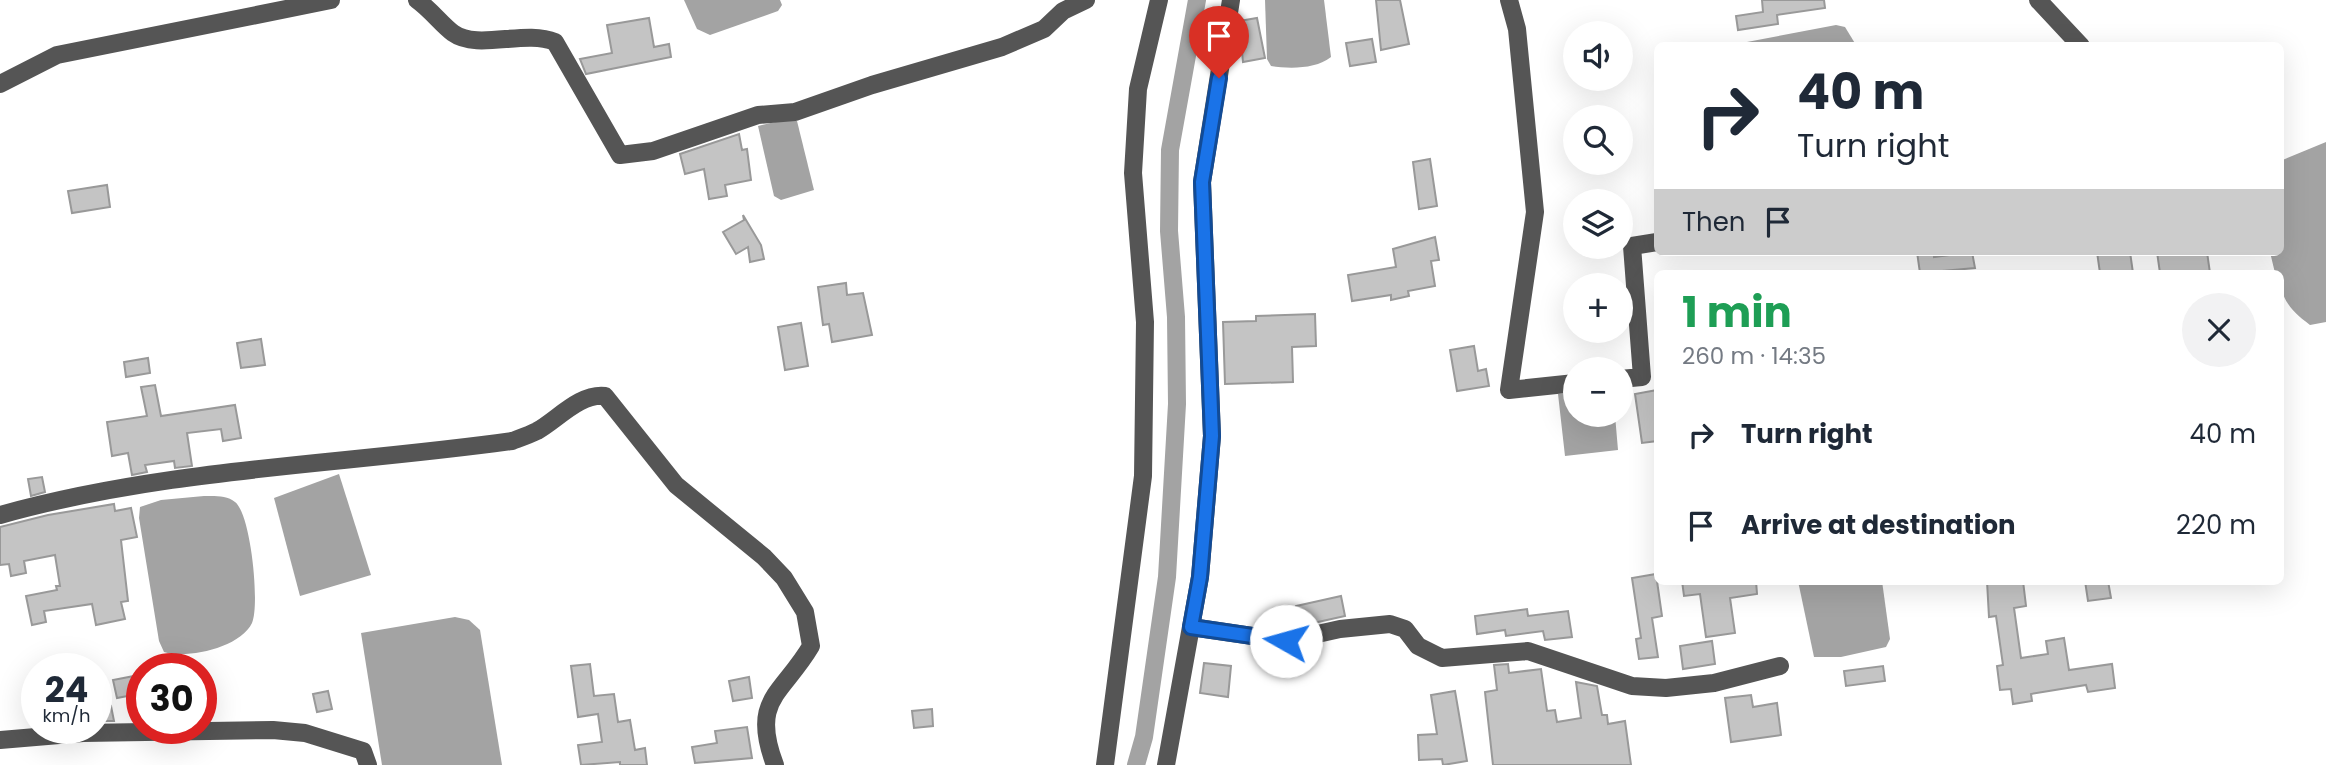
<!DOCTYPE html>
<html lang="en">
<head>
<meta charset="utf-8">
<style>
	body { margin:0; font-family:Poppins,sans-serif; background:#f2f2f3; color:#1f2937; height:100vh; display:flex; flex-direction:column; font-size:26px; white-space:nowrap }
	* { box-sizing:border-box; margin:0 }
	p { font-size:23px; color:#747a83 }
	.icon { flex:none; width:38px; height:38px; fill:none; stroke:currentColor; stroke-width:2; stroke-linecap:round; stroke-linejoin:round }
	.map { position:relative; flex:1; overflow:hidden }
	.side { position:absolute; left:1654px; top:270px; width:630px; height:315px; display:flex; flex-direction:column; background:#fff; border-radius:10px; box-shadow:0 7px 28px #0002 }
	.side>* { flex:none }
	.hud { position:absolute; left:1654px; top:42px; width:630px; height:214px; border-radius:10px; box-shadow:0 7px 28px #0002; background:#fff; color:#1f2937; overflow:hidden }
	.fabs { position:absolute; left:1563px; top:21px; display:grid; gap:14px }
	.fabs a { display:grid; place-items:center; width:70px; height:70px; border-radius:50%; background:#fff; box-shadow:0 7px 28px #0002; font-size:35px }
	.speed { position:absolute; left:21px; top:653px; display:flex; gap:14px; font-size:35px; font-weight:700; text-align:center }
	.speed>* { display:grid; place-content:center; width:91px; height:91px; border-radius:50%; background:#fff; box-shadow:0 7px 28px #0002; line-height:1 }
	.speed small { font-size:18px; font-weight:400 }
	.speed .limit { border:10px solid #d22; background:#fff; color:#111 }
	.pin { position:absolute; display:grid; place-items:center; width:60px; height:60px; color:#fff; margin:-72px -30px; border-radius:50% 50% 50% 0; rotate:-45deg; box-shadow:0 0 7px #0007 }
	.pin .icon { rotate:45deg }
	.me { position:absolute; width:77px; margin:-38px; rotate:277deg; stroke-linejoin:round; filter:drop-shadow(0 0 5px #0008) }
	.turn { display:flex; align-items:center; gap:24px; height:147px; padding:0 28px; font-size:32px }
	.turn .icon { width:91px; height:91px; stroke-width:2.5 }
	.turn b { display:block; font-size:49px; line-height:60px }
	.then { display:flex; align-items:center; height:66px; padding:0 28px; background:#0003; gap:14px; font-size:26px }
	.round { display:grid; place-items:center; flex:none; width:74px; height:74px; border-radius:37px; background:#f2f2f3 }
	.headline { display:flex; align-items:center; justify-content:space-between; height:119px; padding:0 28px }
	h1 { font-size:42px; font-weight:700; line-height:52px; color:#1e9e55 }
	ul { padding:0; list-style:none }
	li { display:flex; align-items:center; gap:21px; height:91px; padding:0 28px }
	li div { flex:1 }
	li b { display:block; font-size:26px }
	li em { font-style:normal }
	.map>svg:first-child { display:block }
	.water { fill:#a3a3a3 }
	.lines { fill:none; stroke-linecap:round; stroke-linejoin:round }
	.canal { stroke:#a3a3a3; stroke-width:18 }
	.building { fill:#c4c4c4; stroke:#999; stroke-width:2 }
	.minor { stroke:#555; stroke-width:18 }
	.route-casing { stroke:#114b97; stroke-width:18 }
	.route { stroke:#1a73e8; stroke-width:12 }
</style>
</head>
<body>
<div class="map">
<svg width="2326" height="765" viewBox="0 0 2326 765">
	<rect width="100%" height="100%" fill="#fff"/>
	<g class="water">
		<polygon points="684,0 780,0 782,5 778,11 710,35 697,29"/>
		<path d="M1265,0H1324L1331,57C1316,69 1290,69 1271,66L1267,59Z"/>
		<polygon points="1836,25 1845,27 1856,45 1731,45"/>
		<polygon points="788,119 797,121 814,190 781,200 774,196 758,126"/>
		<path d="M2326,142V322L2310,325C2290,310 2280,299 2280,273H2275L2270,252H2280V161Z"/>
		<polygon points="1575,392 1575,415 1615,415 1618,450 1565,456 1558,394"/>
		<polygon points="339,474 371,575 300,596 274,498"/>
		<path d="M204,496C214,496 227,495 235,502C251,514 260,605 252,623C240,648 187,659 164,652L159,641L139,518L140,507L161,500Z"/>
		<polygon points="1798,581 1882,581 1890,639 1886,647 1841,657 1814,657"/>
		<polygon points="455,617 469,620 480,630 502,765 382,765 361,633"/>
	</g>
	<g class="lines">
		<polyline class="canal" points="1136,765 1144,737 1167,577 1177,404 1176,317 1169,231 1170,150 1197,0"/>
	</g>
	<g class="building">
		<polygon points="1376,0 1400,0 1409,44 1381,50"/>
		<polygon points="1762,0 1824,0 1825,8 1777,15 1778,24 1738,30 1736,16 1763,12"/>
		<polygon points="649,18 654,47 669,44 671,57 586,74 580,59 612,53 607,25"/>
		<polygon points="1257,18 1265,58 1243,62 1239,21"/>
		<polygon points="1372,39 1376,62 1350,66 1346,43"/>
		<polygon points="739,134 742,150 747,149 751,180 725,185 727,196 709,199 704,169 685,174 680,154"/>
		<polygon points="1430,159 1437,206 1419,209 1413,162"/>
		<polygon points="107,185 110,207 72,213 68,191"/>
		<polygon points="743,215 761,245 764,259 750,262 748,247 736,254 723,232 744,220"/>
		<polygon points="1435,237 1439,260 1431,261 1435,286 1408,291 1409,296 1391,300 1391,295 1352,301 1348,275 1396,267 1393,249"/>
		<polygon points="1917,252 1934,252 1934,257 1972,252 1975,268 1920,273"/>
		<polygon points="2097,252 2130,252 2133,273 2100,273"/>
		<polygon points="2157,252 2207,252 2210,273 2160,273"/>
		<polygon points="846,283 847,295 863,293 872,335 832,342 829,324 823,325 818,287"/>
		<polygon points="1315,314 1316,346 1292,347 1293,382 1225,384 1223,322 1256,321 1256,316"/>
		<polygon points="801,323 808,366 785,370 778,327"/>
		<polygon points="261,339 265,365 241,368 237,343"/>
		<polygon points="1474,346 1478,371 1486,369 1489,386 1457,391 1450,350"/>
		<polygon points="148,358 150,373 126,377 124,362"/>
		<polygon points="155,385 161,416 235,405 241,438 223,441 221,429 187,433 192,466 175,468 174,461 145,465 147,472 132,475 128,453 112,456 107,422 147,416 141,387"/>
		<polygon points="1657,390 1657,441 1642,443 1635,394"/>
		<polygon points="42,477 45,492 31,496 28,479"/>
		<polygon points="114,504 115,511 131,508 137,537 121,540 128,601 121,602 125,619 96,625 92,604 44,611 46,622 32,625 26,596 57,590 56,586 60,586 55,555 24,561 26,573 11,576 9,564 0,565 0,527 48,515"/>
		<polygon points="1656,574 1662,616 1652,618 1658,657 1639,659 1636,639 1641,638 1632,578"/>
		<polygon points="1682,581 1756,581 1757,594 1730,598 1735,633 1706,637 1700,594 1684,596"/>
		<polygon points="1987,581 2023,581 2026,606 2014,608 2021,658 2048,654 2046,641 2064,638 2069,670 2112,664 2115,688 2088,692 2086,685 2031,694 2032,701 2013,704 2011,689 2000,690 1997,666 2003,665 1996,616 1989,617"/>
		<polygon points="2085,581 2108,581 2111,598 2088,601"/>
		<polygon points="1341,596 1345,616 1300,626 1296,606"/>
		<polygon points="1527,609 1528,616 1568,611 1572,637 1545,640 1543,631 1506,636 1505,630 1477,634 1475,616"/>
		<polygon points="1712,641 1715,664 1683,669 1680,646"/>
		<polygon points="1204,663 1231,666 1228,697 1200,693"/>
		<polygon points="590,664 594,696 614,694 618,722 630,720 635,750 645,748 647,765 620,765 620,762 581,765 578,745 602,742 598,714 578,717 571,666"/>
		<polygon points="1508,664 1509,673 1541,669 1547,711 1555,710 1557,722 1581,718 1576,682 1597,686 1602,715 1607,715 1608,724 1625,721 1631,765 1493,765 1485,692 1497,690 1494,665"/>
		<polygon points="1883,666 1885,681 1846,686 1844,671"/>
		<polygon points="134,676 138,694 117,698 113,680"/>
		<polygon points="749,677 752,698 733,701 729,681"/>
		<polygon points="328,691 332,709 317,712 313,694"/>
		<polygon points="1455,691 1467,761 1443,765 1442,759 1419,760 1418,735 1437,734 1431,695"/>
		<polygon points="1751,695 1753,707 1777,703 1781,735 1731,742 1725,698"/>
		<polygon points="111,706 114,721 96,721 96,709"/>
		<polygon points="932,709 933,726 914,728 912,711"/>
		<polygon points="747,727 752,758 695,763 692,747 717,743 715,731"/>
	</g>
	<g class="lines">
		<g class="minor">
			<path d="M417,0C431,10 442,25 453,33C478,51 525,29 555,42L620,155L653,151L758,115L795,112L872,85L1002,47L1044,29L1063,11L1086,0"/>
			<polyline points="1509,0 1517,29 1535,212 1509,390 1575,383"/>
			<polyline points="2038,0 2081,46"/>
			<polyline points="0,84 57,55 331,0"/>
			<polyline points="1620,379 1642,377 1632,246 1657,242"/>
			<path d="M0,515C167,468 341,465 512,441C520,438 529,435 537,431C557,420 580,393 605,396L676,485L764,557L784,578L805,612L811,646C782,695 750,699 775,765"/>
			<polyline points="1191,627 1286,641 1340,629 1390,624 1405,629 1418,646 1442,658 1528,651 1632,686 1666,688 1714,683 1780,666"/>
			<polyline points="0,740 83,733 273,730 305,733 363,751 368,765"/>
			<polyline points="1105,765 1143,476 1145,322 1133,173 1138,89 1159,0"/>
			<polyline points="1166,765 1200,577 1212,436 1202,182 1231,0"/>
		</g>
	</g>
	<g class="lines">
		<defs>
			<polyline id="route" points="1219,78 1202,182 1212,436 1200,577 1191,627 1286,641"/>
		</defs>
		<use href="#route" class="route-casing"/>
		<use href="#route" class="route"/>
	</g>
</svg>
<div class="fabs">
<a><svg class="icon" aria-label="sound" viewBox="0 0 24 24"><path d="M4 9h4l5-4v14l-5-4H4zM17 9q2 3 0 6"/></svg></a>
<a><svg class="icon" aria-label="search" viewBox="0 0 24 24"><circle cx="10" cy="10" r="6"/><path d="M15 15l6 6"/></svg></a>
<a><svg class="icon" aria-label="layers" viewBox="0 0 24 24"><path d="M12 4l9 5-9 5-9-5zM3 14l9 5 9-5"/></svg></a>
<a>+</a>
<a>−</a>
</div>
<div class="speed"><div>24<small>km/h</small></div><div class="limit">30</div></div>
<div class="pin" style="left:1219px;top:78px;background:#d93025"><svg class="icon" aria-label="arrive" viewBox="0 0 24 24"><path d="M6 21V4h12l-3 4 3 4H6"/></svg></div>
<svg class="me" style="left:1286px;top:641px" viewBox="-20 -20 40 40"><circle r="19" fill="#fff"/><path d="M0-13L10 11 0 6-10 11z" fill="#1a73e8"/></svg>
<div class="hud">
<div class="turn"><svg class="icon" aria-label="right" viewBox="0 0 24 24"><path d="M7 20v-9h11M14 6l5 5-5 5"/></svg><div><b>40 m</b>Turn right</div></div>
<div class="then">Then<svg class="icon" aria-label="arrive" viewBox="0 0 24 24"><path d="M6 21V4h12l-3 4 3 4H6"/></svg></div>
</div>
<section class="side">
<div class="headline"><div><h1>1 min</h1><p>260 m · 14:35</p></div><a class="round"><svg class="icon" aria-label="close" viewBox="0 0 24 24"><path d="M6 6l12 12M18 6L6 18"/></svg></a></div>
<ul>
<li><svg class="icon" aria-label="right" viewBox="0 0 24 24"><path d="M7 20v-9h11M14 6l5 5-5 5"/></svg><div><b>Turn right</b></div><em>40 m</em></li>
<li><svg class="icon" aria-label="arrive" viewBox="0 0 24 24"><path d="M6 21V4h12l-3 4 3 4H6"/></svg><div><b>Arrive at destination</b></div><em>220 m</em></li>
</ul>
</section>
</div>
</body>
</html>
